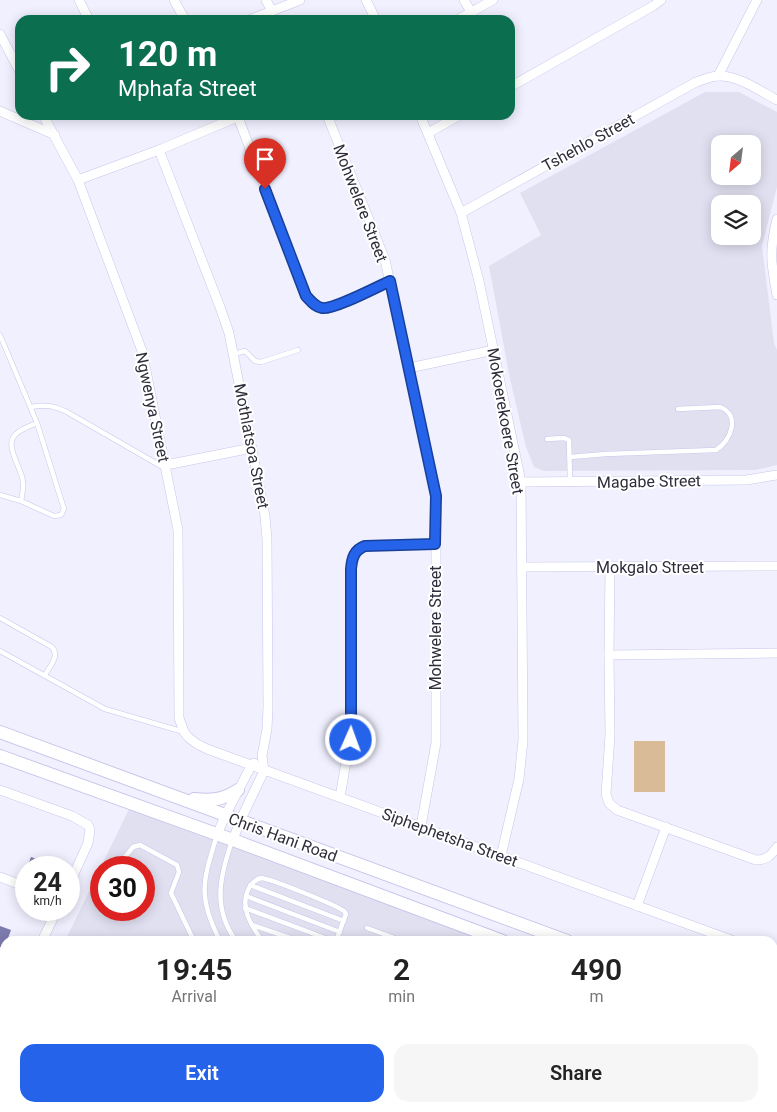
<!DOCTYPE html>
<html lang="en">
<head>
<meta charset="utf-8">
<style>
	body { margin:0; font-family:Roboto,sans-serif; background:#f6f6f6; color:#222; height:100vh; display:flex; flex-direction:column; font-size:19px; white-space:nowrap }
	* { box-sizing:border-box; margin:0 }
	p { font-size:16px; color:#767676 }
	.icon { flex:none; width:28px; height:28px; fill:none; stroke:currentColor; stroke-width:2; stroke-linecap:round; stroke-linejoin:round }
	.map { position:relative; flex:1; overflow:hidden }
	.side { position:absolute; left:0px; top:936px; width:778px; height:176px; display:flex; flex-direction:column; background:#fff; border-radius:15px 15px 0 0; box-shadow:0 2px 12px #0003 }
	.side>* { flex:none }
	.top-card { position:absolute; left:15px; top:15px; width:500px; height:105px; border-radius:15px; box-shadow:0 2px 12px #0003; background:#0b6e4f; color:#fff; overflow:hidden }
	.needle { width:32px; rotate:208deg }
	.tools { position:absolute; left:711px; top:135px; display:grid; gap:10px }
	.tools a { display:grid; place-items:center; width:50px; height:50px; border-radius:10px; background:#fff; box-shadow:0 2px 12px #0003; font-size:25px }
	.speed { position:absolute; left:15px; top:856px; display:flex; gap:10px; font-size:25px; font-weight:700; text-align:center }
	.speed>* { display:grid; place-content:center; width:65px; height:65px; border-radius:50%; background:#fff; box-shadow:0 2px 12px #0003; line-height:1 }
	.speed small { font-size:12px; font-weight:400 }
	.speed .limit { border:8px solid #d22; background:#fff; color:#111 }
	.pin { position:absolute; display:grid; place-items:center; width:42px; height:42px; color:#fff; margin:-51px -21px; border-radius:50% 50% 50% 0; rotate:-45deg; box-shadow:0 0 5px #0007 }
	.pin .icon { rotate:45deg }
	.me { position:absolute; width:55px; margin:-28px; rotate:2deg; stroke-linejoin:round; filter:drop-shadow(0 0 4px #0008) }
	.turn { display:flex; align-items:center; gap:18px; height:105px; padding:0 20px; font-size:22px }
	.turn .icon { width:65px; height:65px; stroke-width:2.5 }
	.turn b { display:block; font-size:35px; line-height:42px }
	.eta { display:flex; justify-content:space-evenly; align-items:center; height:85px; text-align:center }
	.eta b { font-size:30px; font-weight:600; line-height:35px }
	.cta { display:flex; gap:10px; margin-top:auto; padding:10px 20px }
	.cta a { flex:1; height:58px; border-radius:15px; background:#2563eb; color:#fff; font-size:20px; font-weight:600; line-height:58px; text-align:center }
	.cta a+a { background:#f6f6f6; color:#222 }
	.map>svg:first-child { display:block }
	.built { fill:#e0e0f1; fill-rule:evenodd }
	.green { fill:#d9bc97 }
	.building { fill:#7d7aaf }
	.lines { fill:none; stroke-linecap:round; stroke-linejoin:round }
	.lane-casing { stroke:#c7c6ea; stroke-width:5.5 }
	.street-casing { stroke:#c7c6ea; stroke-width:10 }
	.secondary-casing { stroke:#c7c6ea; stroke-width:14 }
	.lane { stroke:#fff; stroke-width:4.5 }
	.street { stroke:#fff; stroke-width:9 }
	.secondary { stroke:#fff; stroke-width:12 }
	.route-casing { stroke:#184099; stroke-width:12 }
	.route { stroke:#2563eb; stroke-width:9 }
	.labels { text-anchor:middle; stroke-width:4; stroke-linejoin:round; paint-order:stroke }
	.street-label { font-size:16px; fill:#2e2d3b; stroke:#fff }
</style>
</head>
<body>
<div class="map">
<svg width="777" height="1112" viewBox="0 0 777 1112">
	<rect width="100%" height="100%" fill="#f0f0ff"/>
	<g class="built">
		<path d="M705,92H739L777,112V187L762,246L774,343L777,350V465L756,470L544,471L534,467L526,447L510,379L489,266L541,235L520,193ZM720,144H752V176H720ZM720,204H752V236H720Z"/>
		<path d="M130,807L498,941H65ZM101,868H144V910H101Z"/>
		<polygon points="773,1042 777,1044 777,1112 0,1112 0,1074 5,1064 5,1108 772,1108"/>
	</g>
	<rect class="green" x="634" y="741" width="31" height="51"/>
	<g class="building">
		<polygon points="31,857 42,861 40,868 27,868"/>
		<polygon points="0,926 11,930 7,941 5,941 5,949 0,947"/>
		<polygon points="649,1108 711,1108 713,1112 643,1112 650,1109"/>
	</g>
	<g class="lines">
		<defs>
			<g id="lane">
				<path d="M0,335L37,423C30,426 21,429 16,434C3,445 22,468 23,482C24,488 22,495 21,501L0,495"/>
				<polyline points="234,354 245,351 255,361 261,362 298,350"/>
				<path d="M31,407C45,404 54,406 67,412L166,469"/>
				<polyline points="547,439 564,438 569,440 570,482"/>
				<path d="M570,457L606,454L716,450C731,441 741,415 720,407L678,409"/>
				<polyline points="21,501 54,516 61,515 64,509 37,423"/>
				<path d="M0,618L52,647C60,656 50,666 45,675"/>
				<polyline points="0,651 105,709 184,732"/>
				<path d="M217,835C203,881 197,896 220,941"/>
				<path d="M232,841C220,876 212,908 236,941"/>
				<polyline points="125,857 133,847 140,845 177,865 179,872 171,893 194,941"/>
				<polyline points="250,885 344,921"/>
				<polyline points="246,896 340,932"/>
				<polyline points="245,908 333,941"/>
				<polyline points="252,925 299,941"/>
				<polyline points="367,928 403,941"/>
				<path d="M262,941C251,925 239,907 249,888C251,884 256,879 261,878C269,878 336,905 344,911L346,914L336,941"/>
				<path d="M594,1108C604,1111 610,1112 619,1108"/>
				<polyline points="739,1108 743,1112"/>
				<polyline points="343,1109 367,1109"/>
				<polyline points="75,1112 80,1108"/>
				<polyline points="309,1112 314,1108"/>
				<polyline points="552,1112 555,1108"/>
			</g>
			<g id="street">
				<polyline points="79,0 89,20"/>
				<polyline points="174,0 185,20"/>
				<polyline points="266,0 272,11"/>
				<polyline points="366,0 376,20"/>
				<polyline points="464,0 471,12"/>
				<polyline points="249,20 300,0"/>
				<polyline points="457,20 493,0"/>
				<polyline points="0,34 20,72"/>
				<polyline points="718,76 757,0"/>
				<polyline points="510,87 653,6 661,0"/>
				<polyline points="0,111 55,135"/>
				<polyline points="43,115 78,180 142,351 178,530 179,718 184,732 188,737 197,744 207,749 734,941"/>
				<polyline points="327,115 385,260 436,496 436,743 421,826"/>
				<polyline points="420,115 461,213 479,281 521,482 523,740 519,779 501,856"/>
				<polyline points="238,117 306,296 319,307 330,308 389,281"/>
				<polyline points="428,133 460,115"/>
				<polyline points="159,150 220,307 229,333 265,516 267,539 268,707 267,729 262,756 264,771 240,821 233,840"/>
				<polyline points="78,180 159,150 242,115"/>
				<path d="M461,213L696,82C703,80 711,76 718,76C738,75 760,91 777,100"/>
				<path d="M777,219C769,251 771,263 777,295"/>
				<polyline points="409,368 494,350"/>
				<polyline points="166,465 252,448"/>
				<polyline points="521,482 746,480 777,475"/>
				<polyline points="522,567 777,566"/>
				<path d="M610,567L609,655L610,735L606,794L609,803L617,810L756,860C766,860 771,856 777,847"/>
				<polyline points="609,655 777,653"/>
				<polyline points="0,790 72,816 88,825 90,830 88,843 69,885"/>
				<path d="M340,797L352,727V562C354,553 356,549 365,545L435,544"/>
				<polyline points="217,835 225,816 251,766 254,763"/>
				<polyline points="0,877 26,887"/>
				<polyline points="637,906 666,827"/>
				<polyline points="42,941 57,910"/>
				<polyline points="772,956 777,957"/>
				<polyline points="0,964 5,965"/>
				<polyline points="0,1029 5,1019"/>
			</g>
			<g id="secondary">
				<polyline points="0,732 567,941"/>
				<polyline points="0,756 233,840 503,941"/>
				<path d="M194,799C211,801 223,800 238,790"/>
				<polyline points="772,1017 777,1019"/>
				<polyline points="772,1041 777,1042"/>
			</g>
		</defs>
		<use href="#lane" class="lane-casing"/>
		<use href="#street" class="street-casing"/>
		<use href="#secondary" class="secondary-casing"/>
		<use href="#lane" class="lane"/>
		<use href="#street" class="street"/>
		<use href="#secondary" class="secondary"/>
	</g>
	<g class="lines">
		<defs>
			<path id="route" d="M265,189L306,296C311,301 315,307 322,308C333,310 377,287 390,281L436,496L435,544L365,546C354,550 352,558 351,569V740"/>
		</defs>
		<use href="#route" class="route-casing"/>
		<use href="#route" class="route"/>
	</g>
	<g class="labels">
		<g class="street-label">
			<text transform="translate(588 142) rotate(-29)" y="6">Tshehlo Street</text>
			<text transform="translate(361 203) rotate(69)" y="6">Mohwelere Street</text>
			<text transform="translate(153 407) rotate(78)" y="6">Ngwenya Street</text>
			<text transform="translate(506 421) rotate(80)" y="6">Mokoerekoere Street</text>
			<text transform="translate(252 446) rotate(79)" y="6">Mothlatsoa Street</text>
			<text transform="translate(649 481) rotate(-1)" y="6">Magabe Street</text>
			<text x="650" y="573">Mokgalo Street</text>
			<text transform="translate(435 628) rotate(-90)" y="6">Mohwelere Street</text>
			<text transform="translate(283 837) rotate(20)" y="6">Chris Hani Road</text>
			<text transform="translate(450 837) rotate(20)" y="6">Siphephetsha Street</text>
		</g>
	</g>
</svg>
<div class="tools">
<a><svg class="needle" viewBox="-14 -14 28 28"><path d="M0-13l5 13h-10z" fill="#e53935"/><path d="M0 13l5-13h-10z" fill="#767676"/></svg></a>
<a><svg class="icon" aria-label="layers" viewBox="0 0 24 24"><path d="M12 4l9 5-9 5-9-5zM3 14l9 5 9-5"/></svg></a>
</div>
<div class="speed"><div>24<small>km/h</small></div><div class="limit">30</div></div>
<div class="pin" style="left:265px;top:189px;background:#d93025"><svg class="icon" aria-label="arrive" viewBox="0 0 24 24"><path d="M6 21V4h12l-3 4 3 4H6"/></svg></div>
<svg class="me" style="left:351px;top:740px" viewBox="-20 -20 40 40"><circle r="17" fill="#2563eb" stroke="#fff" stroke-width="3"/><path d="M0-11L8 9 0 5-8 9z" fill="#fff"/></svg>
<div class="top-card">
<div class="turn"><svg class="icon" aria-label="right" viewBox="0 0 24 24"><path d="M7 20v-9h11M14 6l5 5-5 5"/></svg><div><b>120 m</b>Mphafa Street</div></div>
</div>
<section class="side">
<div class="eta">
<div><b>19:45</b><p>Arrival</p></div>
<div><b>2</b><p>min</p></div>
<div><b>490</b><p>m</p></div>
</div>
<div class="cta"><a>Exit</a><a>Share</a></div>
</section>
</div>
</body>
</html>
